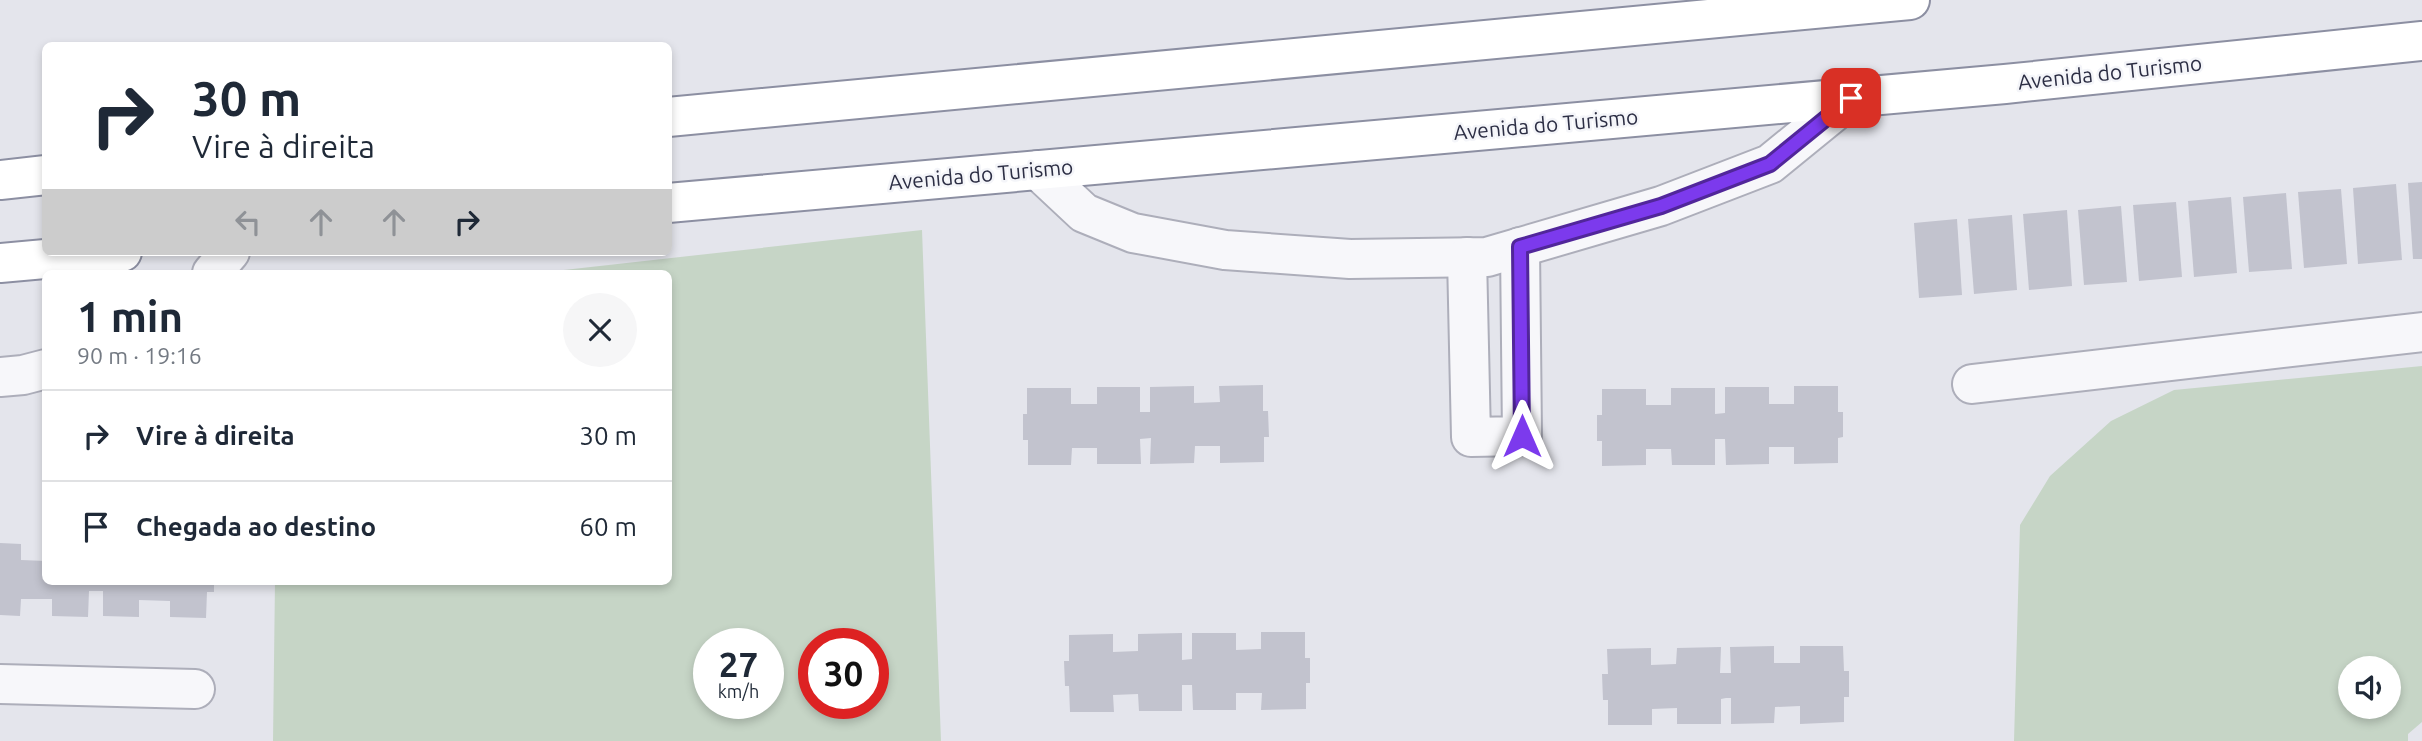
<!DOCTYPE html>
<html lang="pt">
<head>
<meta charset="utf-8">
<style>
	body { margin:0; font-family:Ubuntu,sans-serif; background:#f6f6f7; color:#1f2937; height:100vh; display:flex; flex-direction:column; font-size:26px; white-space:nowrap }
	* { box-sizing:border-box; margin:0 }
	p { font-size:23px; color:#747a83 }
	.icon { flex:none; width:38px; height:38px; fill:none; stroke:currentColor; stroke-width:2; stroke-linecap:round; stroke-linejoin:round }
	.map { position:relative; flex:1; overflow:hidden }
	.drawer { position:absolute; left:42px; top:270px; width:630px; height:315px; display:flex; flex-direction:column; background:#fff; border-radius:10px; box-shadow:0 4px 10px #0003 }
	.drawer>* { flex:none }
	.hud { position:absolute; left:42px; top:42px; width:630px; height:214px; border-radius:10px; box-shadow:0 4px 10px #0003; background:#fff; color:#1f2937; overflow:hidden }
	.controls { position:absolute; left:2338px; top:656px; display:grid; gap:14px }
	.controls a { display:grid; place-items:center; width:63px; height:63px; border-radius:50%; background:#fff; box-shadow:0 4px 10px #0003; font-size:35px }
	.speed { position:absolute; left:693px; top:628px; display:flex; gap:14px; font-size:35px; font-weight:700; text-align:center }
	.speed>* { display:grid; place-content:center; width:91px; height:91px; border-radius:50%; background:#fff; box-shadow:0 4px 10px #0003; line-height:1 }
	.speed small { font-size:18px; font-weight:400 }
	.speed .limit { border:10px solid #d22; background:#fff; color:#111 }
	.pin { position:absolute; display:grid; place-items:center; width:60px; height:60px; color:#fff; margin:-30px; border-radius:14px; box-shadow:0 4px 10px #0006 }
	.me { position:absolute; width:77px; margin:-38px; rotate:0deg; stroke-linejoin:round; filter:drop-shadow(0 0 5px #0008) }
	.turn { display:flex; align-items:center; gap:24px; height:147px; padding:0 35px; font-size:32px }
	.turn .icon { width:91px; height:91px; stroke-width:2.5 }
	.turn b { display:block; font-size:49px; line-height:60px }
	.lanes { display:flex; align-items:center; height:66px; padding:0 35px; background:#0003; justify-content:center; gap:35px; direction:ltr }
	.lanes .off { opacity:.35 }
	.round { display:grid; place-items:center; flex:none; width:74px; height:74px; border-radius:37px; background:#f6f6f7 }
	.overview { display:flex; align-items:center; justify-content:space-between; height:119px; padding:0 35px }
	h1 { font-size:42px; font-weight:600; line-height:52px }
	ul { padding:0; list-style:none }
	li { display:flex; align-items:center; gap:21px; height:91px; padding:0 35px; border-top:2px solid #e0e1e3 }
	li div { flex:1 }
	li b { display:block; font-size:26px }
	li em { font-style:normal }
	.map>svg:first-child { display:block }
	.green { fill:#c6d5c6; fill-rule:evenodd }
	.building { fill:#c2c3ce }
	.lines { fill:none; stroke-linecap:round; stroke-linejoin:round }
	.minor-casing { stroke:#adaeba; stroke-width:42 }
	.highway-casing { stroke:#8c8fa2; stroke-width:42 }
	.minor { stroke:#f7f7fa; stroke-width:38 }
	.highway { stroke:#fff; stroke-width:38 }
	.route-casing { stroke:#51269a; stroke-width:18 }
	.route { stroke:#7c3aed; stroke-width:12 }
	.labels { text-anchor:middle; stroke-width:5; stroke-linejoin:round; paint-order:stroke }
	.street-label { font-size:21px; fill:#2c2e44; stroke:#f4f5f9 }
</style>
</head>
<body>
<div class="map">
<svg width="2422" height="741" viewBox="0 0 2422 741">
	<rect width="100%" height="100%" fill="#e4e5ec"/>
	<g class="green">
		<path d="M922,230L941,741H273L275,581H668V273H537ZM709,644H768V704H709ZM814,644H873V704H814Z"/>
		<path d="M2422,366V722L2408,734V741H2014L2020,525L2050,476L2111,421L2174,390ZM2350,668H2389V707H2350Z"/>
	</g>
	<g class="building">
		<polygon points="2422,182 2422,259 2413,259 2408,183"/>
		<polygon points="2396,184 2402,260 2358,264 2353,188"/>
		<polygon points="2341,189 2347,264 2304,268 2298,192"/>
		<polygon points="2286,193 2292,269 2249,272 2243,197"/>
		<polygon points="2231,197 2237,273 2194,277 2188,201"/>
		<polygon points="2176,202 2182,277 2139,281 2133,205"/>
		<polygon points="2121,206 2127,282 2084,285 2078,210"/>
		<polygon points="2067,210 2072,286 2029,290 2023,214"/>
		<polygon points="2012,215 2017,290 1974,294 1968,219"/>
		<polygon points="1957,219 1962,295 1919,298 1914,223"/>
		<polygon points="1263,385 1263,411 1268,411 1269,437 1264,437 1264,462 1220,463 1220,446 1195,446 1194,463 1150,464 1151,438 1140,439 1141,464 1097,464 1097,448 1072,448 1071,465 1028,465 1028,440 1023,440 1023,414 1027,414 1027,388 1071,388 1071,404 1097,404 1097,387 1140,387 1140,412 1150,412 1150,387 1194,386 1194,403 1220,402 1219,386"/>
		<polygon points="1794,386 1838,386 1838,412 1843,412 1843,437 1838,438 1838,463 1794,464 1794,447 1769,447 1769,464 1726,465 1725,439 1715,439 1715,465 1672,465 1671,449 1646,449 1646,465 1602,466 1602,441 1597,441 1597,415 1602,415 1602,389 1646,389 1646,405 1671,405 1671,388 1715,388 1715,414 1725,413 1725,387 1769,387 1769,404 1794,404"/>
		<polygon points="0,543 21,544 21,560 46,561 46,581 214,581 214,592 207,592 206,618 170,617 170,601 139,600 139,617 103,616 103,591 89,591 88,617 52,616 52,599 21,599 20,616 0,615"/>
		<polygon points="1261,632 1305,632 1305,658 1310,658 1310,683 1306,683 1306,709 1261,710 1262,693 1236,693 1236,710 1193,710 1192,685 1182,685 1182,711 1139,711 1138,694 1113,695 1114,712 1070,712 1069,686 1065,686 1064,661 1069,661 1069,635 1113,634 1113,652 1138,651 1138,634 1182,633 1182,660 1192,659 1192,633 1236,633 1236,650 1261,649"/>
		<polygon points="1774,646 1774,663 1800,663 1800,646 1843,646 1844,671 1849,671 1849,697 1844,697 1844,722 1800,724 1800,706 1775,707 1774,723 1731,724 1731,698 1726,698 1721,699 1721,724 1677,724 1677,708 1652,709 1652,725 1608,725 1608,700 1603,700 1602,674 1608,674 1607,649 1651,648 1651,665 1676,664 1677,648 1721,647 1720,673 1731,673 1730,647"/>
	</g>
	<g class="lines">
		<defs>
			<g id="minor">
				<polyline points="1038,170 1084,213 1133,233 1225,250 1350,259 1487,257 1661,206 1770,164 1851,98"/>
				<polyline points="1467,257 1471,437 1522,436 1520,247"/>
				<polyline points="212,273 230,252"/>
				<polyline points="0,377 23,375 46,369"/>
				<polyline points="1972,384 2422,332"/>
				<polyline points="0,684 195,689"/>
			</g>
			<g id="highway">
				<polyline points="668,117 1910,0"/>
				<polyline points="0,180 46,175"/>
				<polyline points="668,203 2005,84 2422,41"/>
				<polyline points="0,263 122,252"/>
			</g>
		</defs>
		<use href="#minor" class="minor-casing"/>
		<use href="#highway" class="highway-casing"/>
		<use href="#minor" class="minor"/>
		<use href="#highway" class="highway"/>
	</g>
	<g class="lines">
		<defs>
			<polyline id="route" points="1522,436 1520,247 1661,206 1770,164 1851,98"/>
		</defs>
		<use href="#route" class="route-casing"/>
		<use href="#route" class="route"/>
	</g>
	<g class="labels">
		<g class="street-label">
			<text transform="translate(2110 73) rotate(-6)" y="7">Avenida do Turismo</text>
			<text transform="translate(1546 125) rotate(-5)" y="7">Avenida do Turismo</text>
			<text transform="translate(981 175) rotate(-5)" y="7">Avenida do Turismo</text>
		</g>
	</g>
</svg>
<div class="controls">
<a><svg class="icon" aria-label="sound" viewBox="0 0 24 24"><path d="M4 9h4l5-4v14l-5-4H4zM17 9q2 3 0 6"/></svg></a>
</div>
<div class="speed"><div>27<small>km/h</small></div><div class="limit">30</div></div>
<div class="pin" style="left:1851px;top:98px;background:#d93025"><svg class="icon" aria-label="arrive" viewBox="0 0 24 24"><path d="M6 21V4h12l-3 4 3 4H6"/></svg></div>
<svg class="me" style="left:1522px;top:436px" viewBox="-20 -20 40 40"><path d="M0-17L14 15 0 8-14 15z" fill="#7c3aed" stroke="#fff" stroke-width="4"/></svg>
<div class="hud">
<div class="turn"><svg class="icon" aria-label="right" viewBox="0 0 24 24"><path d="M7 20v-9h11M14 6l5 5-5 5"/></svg><div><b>30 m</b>Vire à direita</div></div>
<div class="lanes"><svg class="icon off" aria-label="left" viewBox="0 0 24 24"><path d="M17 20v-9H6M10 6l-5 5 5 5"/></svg><svg class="icon off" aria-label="ahead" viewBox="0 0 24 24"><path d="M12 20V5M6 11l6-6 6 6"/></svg><svg class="icon off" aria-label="ahead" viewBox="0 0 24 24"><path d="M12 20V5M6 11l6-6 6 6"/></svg><svg class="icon" aria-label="right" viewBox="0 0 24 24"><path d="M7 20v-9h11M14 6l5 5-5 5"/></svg></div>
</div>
<section class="drawer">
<div class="overview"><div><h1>1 min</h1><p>90 m · 19:16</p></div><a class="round"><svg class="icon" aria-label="close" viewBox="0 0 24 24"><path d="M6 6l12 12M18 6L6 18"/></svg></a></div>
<ul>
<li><svg class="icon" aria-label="right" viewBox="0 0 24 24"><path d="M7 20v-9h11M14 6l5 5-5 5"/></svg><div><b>Vire à direita</b></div><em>30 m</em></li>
<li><svg class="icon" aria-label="arrive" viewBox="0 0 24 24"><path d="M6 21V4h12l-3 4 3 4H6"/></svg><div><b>Chegada ao destino</b></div><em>60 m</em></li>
</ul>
</section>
</div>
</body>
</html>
